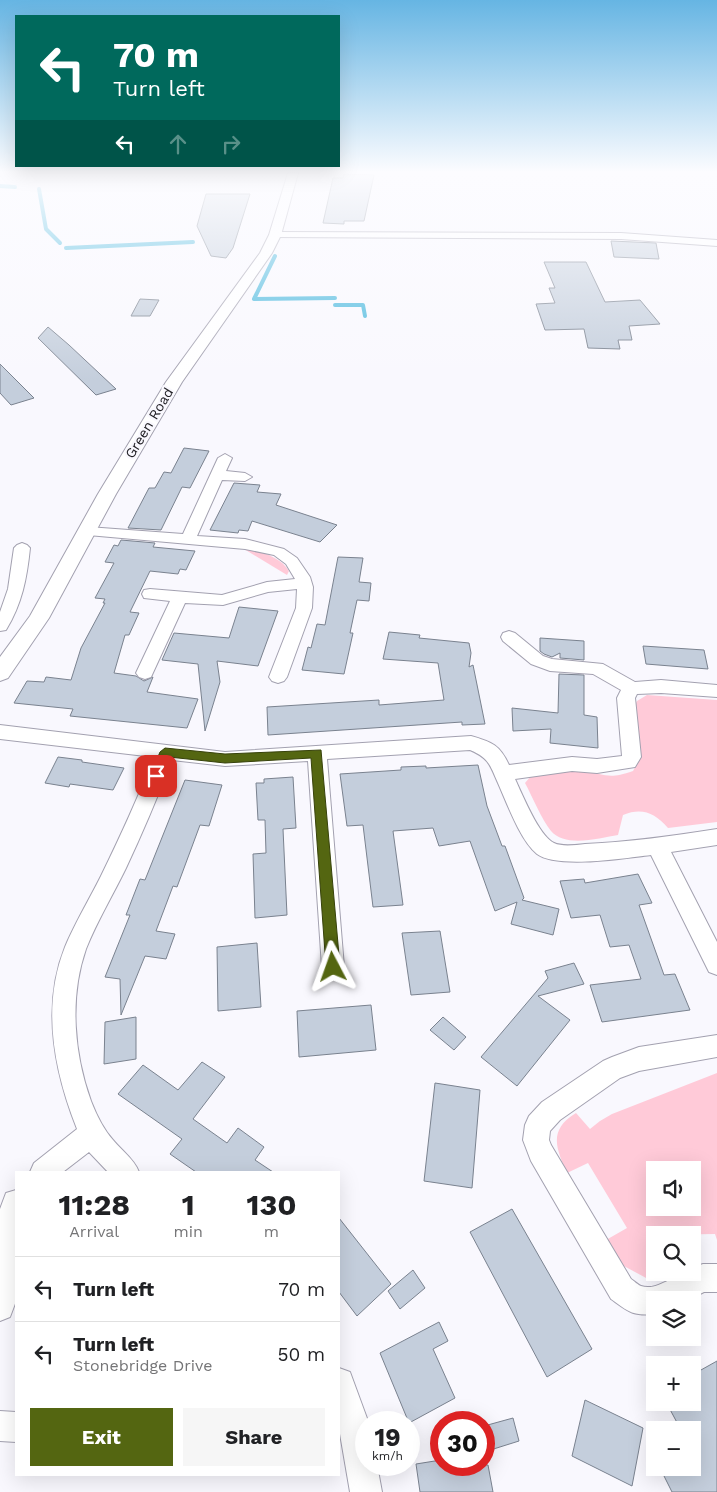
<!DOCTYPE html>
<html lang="en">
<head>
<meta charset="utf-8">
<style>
	body { margin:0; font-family:"Work Sans",sans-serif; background:#f6f6f6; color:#202124; height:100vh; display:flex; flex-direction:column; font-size:19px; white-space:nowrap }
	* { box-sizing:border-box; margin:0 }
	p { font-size:16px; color:#757577 }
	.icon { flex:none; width:28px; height:28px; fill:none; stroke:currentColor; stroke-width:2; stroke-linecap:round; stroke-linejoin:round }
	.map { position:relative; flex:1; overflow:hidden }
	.drawer { position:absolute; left:15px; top:1171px; width:325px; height:305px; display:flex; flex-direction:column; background:#fff; border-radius:0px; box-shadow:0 5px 20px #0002 }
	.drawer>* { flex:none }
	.guide { position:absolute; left:15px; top:15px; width:325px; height:152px; border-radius:0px; box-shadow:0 5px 20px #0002; background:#00695c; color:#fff; overflow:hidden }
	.buttons { position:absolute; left:646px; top:1161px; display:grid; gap:10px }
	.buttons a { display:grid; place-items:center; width:55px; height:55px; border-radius:0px; background:#fff; box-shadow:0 5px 20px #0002; font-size:25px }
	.speed { position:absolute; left:355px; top:1411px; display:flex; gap:10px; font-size:25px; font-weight:700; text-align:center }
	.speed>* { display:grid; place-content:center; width:65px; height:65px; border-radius:50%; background:#fff; box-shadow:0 5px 20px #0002; line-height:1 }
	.speed small { font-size:12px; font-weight:400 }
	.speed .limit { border:8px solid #d22; background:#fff; color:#111 }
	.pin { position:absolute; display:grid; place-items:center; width:42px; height:42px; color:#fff; margin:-21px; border-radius:10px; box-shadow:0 2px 8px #0006 }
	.me { position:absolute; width:55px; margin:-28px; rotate:356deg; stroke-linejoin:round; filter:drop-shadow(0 0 4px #0008) }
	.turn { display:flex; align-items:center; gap:18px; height:105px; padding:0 15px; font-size:22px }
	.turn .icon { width:65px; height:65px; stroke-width:2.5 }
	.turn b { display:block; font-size:35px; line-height:42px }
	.lanes { display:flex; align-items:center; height:48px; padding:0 15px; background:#0003; justify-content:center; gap:25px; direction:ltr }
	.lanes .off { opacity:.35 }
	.eta { display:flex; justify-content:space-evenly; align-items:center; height:85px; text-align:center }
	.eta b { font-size:30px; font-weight:700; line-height:35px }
	.cta { display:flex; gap:10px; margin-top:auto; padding:10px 15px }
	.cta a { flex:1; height:58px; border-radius:0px; background:#546611; color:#fff; font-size:20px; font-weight:700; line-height:58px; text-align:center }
	.cta a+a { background:#f6f6f6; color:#202124 }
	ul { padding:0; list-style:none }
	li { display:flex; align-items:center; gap:15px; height:65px; padding:0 15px; border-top:1px solid #e0e0e0 }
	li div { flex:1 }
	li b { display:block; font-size:19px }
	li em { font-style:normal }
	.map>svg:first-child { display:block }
	.green { fill:#ffcad8; fill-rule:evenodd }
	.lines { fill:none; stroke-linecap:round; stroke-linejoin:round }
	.stream { stroke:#44b6dc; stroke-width:4 }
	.building { fill:#c4cedc; stroke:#7a828f }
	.minor-casing { stroke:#a3a1b0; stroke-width:2 }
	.tertiary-casing { stroke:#a3a1b0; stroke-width:2 }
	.minor { fill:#fff; fill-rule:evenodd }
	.tertiary { fill:#fff; fill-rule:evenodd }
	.route { fill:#546611; stroke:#37420b }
	.labels { text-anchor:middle; stroke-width:4.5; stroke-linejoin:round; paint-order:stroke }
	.far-street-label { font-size:14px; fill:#1f1e23; stroke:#f9f8fe }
</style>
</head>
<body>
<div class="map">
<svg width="717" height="1492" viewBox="0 0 717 1492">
	<rect width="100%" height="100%" fill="#f9f8fe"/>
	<g class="green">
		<path d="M244,549C259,550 281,557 289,571L287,575Z"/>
		<path d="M647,695L717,700V822L668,828C655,813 642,807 623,815L618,835C600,838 565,848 551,831C542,820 532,796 525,783L531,776C547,773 566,768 582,771C607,774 607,780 633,771L638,762L634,707L637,701Z"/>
		<path d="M717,1073V1240L715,1234L655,1235V1272L673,1273L660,1280L648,1279L622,1265L606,1240L627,1228L588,1163L567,1173C556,1148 548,1130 576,1113L590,1129L600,1121L612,1114ZM655,1170H692V1208H655Z"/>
	</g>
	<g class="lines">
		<g class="stream">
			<polyline points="0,186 15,187"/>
			<polyline points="39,189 46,229 60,243"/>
			<polyline points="66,248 193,242"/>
			<polyline points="275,256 254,299 335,298"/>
			<polyline points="335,305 363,305 365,316"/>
		</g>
	</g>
	<g class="building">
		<polygon points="344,174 374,175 364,221 344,221 344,224 323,223 333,178 343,178"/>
		<polygon points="206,194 250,194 233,248 226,258 211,256 197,226"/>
		<polygon points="611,241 656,243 659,259 614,257"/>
		<polygon points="544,262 586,262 605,302 640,300 660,324 629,326 632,340 618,340 620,349 588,348 584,329 545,330 536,304 555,303 549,288 555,288"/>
		<polygon points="140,299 159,300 150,316 131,316"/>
		<polygon points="48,327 69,345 116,389 96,395 38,338"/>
		<polygon points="0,364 34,398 11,405 0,393"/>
		<polygon points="184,448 209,451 190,488 182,487 161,530 128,528 149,488 155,488 164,472 171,473"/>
		<polygon points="234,483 260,485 257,492 281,494 276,505 337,525 320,542 252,521 248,531 239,530 238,533 210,530"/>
		<polygon points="121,540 155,543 153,547 195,551 186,570 180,569 178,574 150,571 130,612 139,613 129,635 125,635 114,673 136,676 144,681 153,677 147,692 198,699 187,728 70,716 73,709 14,703 27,681 44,682 46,677 71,680 81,648 105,603 103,603 105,599 95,598 114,563 105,562 114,545 118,546"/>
		<polygon points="338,557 363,558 359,582 371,583 369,601 357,600 350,633 353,633 344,674 302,670 308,647 311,648 317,624 325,625"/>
		<polygon points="239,607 278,611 258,666 217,661 220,682 205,731 198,664 162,660 174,633 229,638"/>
		<polygon points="389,632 420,635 419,638 469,643 471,653 469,667 473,665 485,724 462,725 462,722 268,735 267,707 379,700 379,705 444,700 438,663 383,659"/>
		<polygon points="540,638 584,641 584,660 560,658 560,653 552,657 544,654 540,651"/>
		<polygon points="643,646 704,650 708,669 646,664"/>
		<polygon points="559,674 584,675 584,715 597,717 598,748 550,743 551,729 513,731 512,708 558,713"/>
		<polygon points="58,757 82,760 82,762 124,768 113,790 70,784 69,787 45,783"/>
		<polygon points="478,765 487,806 502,846 505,846 524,898 522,900 559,909 553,935 511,924 517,902 495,911 470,841 439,846 433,828 393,831 403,905 373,907 363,825 347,826 340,774 401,770 401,767 426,766 426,768"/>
		<polygon points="293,777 296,828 283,829 287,915 255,918 253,854 266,853 265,820 258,820 256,783 264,783 264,779"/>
		<polygon points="185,780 222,785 209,826 200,825 177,887 173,886 156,931 175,934 166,959 145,956 121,1015 120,979 105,977 130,915 126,915 140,879 145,880"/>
		<polygon points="638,874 652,903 639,905 664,975 675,974 690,1010 602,1022 590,985 641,979 629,945 610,947 600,915 571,918 560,881 584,879 585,883"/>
		<polygon points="440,931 450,992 411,995 402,933"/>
		<polygon points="257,943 261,1007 218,1011 217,947"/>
		<polygon points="574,963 584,984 538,996 570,1020 517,1086 481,1057 548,978 545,971"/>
		<polygon points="371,1005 376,1050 299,1057 297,1011"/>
		<polygon points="136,1017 136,1059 104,1064 105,1022"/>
		<polygon points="443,1017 466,1037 454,1050 430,1030"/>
		<polygon points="202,1062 225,1077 193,1119 227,1143 238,1128 264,1147 255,1160 273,1172 196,1172 170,1154 182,1139 118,1094 143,1065 178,1090"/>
		<polygon points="435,1083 480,1090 472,1188 424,1181"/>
		<polygon points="512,1209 592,1349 547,1377 470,1232"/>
		<polygon points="339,1218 391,1284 357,1316 339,1292"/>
		<polygon points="413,1270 425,1288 400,1309 388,1291"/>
		<polygon points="439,1322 448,1341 433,1349 455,1398 409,1423 380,1353"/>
		<polygon points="717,1361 717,1492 672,1492 660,1468 692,1468 692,1430 681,1430 666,1402 692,1402 692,1375"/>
		<polygon points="585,1400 643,1428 632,1486 572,1456"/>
		<polygon points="513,1418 519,1441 484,1452 484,1426"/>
		<polygon points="441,1460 441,1465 488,1465 493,1492 420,1492 416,1464"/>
	</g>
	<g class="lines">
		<defs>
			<g id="minor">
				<polygon points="275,232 621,233 717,240 717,246 621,239 272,237 272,233"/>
				<polygon points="225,454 232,458 226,471 245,473 252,477 245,481 222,480 197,536 245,539 284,549 297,558 310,577 313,587 312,608 287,677 284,681 278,683 272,681 269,677 296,608 297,589 268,592 223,605 185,603 151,677 145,679 139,677 136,673 170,601 144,598 142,594 144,590 150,589 222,595 267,582 295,579 286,564 274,555 245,549 88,535 83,534 81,531 83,528 88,527 183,534 218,458"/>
				<path d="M22,543L27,545L30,548C27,578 22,604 6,630L0,631V612L8,589L14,548L17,545Z"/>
				<path d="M509,631L515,633L543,656L552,659L603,664L635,682L661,680L717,685V697L661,693L637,694L635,698L641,757L635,767L597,773L572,771L515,779C522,794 539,836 554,843C562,847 576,845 585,844C629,842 673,836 717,829V845L671,852L717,942V975L709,972L651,855C626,858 557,869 537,854C520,840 507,803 498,783C490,765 489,758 470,750L327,759L344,967L341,974L333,977L325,974L322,967L308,761L225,766L172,760C158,796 143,832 126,868C113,895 97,921 86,949C69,998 74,1054 91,1101C96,1114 104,1130 113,1140C122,1151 134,1159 139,1172H108L89,1152L63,1172H30L34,1163L77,1129C54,1071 41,1007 65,947C75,923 89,900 101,876C120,837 138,798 154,757L0,739V725L225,752L471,736C492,742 500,745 509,765L572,757L597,759L622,756L617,698L621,690L593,674L550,671L531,664L503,641L501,637L503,633Z"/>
				<path d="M717,1035V1057L639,1071L620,1078L560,1120L550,1131L549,1140L551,1145L631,1279C634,1281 638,1285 641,1286C658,1292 676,1272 692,1272V1268L703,1264H717V1292H704L688,1300H655V1314C632,1316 629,1312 611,1299L531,1161L523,1140L525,1125L529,1116L542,1102L603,1061L612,1057L639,1047Z"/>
				<polygon points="16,1190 16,1301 10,1317 0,1321 0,1209 6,1193"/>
				<polygon points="339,1368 350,1372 368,1421 366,1422 366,1465 377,1465 382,1492 350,1492 339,1428"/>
				<polygon points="0,1411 16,1412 16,1442 0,1441"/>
			</g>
			<polygon id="tertiary" points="288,173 298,173 281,235 272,253 182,382 116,494 49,618 8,678 0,681 0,657 30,616 98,494 166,382 260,253 269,235"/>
		</defs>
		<use href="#minor" class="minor-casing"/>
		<use href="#tertiary" class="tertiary-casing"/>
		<use href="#minor" class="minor"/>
		<use href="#tertiary" class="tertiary"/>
	</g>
	<linearGradient id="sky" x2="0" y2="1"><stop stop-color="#66b5e3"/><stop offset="0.45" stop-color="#fcfcff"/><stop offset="1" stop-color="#fcfcff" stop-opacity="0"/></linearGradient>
	<rect width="717" height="382" fill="url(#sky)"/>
	<polygon class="route" points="165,748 225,754 321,750 340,967 338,971 333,973 329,971 326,967 311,758 225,763 169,757 160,780 151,780 150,776 160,752"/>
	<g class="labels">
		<g class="far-street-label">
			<text transform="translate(149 423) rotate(-59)" y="5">Green Road</text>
		</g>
	</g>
</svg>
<div class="buttons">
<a><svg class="icon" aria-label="sound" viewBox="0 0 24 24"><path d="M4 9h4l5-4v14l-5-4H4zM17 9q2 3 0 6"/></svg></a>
<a><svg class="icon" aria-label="search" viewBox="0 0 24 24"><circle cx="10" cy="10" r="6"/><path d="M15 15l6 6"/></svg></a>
<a><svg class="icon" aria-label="layers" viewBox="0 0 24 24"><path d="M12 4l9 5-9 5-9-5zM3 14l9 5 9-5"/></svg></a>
<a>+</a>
<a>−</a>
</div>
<div class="speed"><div>19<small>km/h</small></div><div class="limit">30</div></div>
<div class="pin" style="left:156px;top:776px;background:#d93025"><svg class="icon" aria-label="arrive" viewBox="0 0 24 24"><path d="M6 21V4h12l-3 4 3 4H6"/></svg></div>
<svg class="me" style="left:333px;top:967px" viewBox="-20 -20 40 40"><path d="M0-17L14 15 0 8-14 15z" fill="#546611" stroke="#fff" stroke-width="4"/></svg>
<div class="guide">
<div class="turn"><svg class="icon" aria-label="left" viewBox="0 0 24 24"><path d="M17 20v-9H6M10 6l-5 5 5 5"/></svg><div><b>70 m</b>Turn left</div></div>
<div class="lanes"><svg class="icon" aria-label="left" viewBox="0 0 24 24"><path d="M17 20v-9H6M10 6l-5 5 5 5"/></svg><svg class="icon off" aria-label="ahead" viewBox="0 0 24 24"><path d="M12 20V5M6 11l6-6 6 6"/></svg><svg class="icon off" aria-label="right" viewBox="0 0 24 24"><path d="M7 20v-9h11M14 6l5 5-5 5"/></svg></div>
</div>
<section class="drawer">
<div class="eta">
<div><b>11:28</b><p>Arrival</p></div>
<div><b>1</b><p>min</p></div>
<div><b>130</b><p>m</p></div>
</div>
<ul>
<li><svg class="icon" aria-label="left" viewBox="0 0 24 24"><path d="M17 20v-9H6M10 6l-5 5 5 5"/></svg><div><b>Turn left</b></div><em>70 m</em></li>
<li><svg class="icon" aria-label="left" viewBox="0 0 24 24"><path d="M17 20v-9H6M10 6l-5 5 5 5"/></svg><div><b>Turn left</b><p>Stonebridge Drive</p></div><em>50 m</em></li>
</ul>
<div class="cta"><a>Exit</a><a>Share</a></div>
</section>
</div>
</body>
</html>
